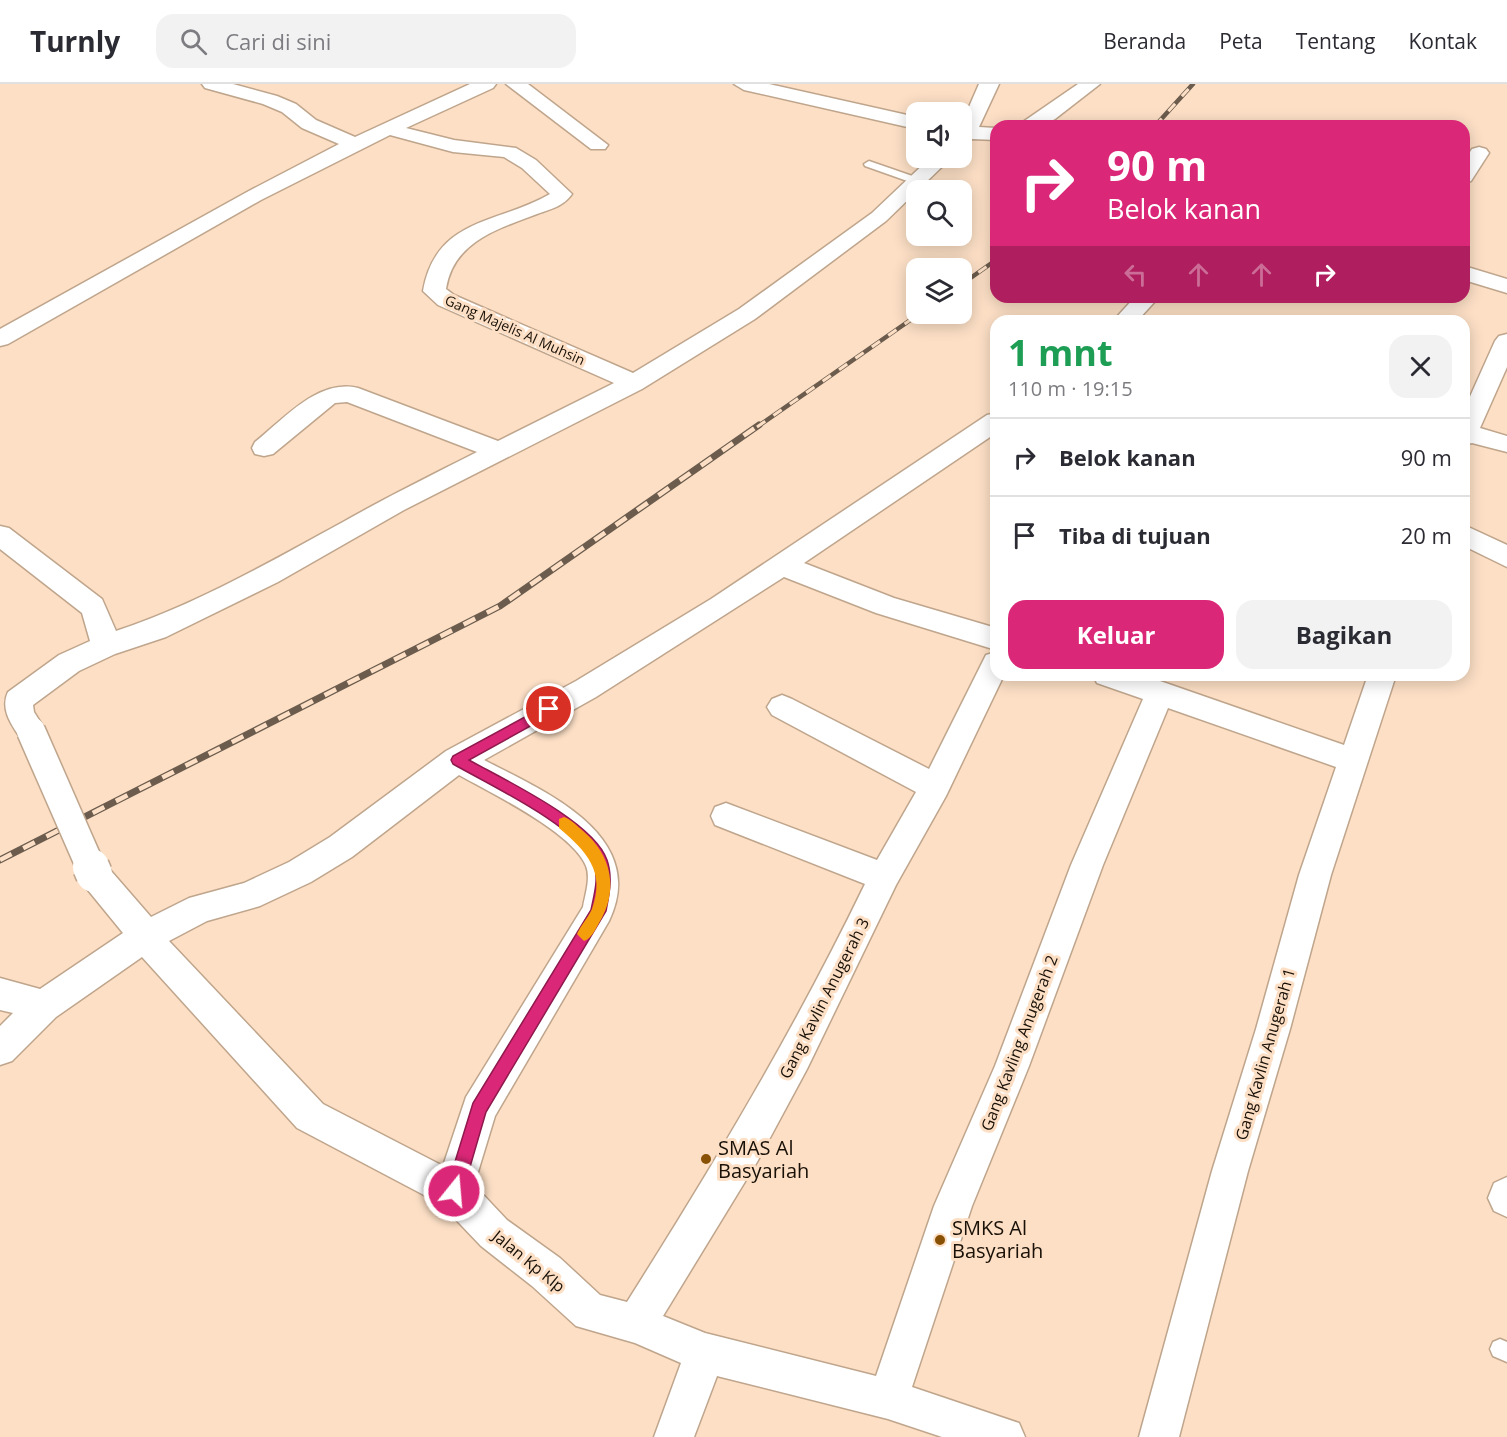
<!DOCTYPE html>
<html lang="id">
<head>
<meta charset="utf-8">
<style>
	body { margin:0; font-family:"Open Sans",sans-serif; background:#f2f2f3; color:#2b2b33; height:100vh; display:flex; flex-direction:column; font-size:22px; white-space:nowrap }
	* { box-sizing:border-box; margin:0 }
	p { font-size:20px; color:#7c7c81 }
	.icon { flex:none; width:33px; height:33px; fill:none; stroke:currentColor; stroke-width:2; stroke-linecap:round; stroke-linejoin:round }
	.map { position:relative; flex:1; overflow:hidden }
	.side { position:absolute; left:990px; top:231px; width:480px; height:366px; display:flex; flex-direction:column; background:#fff; border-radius:18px; box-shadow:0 3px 15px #0003 }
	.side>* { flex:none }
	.guide { position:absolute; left:990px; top:36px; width:480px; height:183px; border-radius:18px; box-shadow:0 3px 15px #0003; background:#db2777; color:#fff; overflow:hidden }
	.fabs { position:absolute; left:906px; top:18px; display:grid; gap:12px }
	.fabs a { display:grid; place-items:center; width:66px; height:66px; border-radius:12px; background:#fff; box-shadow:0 3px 15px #0003; font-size:30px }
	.pin { position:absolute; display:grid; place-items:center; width:51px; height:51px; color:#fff; margin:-26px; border:3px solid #fff; border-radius:50%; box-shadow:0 2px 6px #0007 }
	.me { position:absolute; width:66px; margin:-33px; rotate:17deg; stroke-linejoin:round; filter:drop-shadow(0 0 4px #0008) }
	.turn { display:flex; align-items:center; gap:21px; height:126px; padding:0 18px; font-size:27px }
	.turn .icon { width:78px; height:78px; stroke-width:2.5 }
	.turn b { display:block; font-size:42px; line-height:51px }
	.lanes { display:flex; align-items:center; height:57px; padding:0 18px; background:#0003; justify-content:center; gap:30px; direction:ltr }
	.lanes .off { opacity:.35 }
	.round { display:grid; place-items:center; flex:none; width:63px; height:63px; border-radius:18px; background:#f2f2f3 }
	.overview { display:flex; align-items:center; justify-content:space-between; height:102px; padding:0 18px }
	h1 { font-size:36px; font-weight:700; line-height:45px; color:#1e9e55 }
	.button { display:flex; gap:12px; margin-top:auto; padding:12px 18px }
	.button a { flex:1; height:69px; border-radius:18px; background:#db2777; color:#fff; font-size:24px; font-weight:700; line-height:69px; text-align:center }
	.button a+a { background:#f2f2f3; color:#2b2b33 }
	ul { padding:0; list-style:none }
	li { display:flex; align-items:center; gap:18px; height:78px; padding:0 18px; border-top:2px solid #e1e1e2 }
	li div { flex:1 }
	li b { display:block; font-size:22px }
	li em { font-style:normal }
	header { display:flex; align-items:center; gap:36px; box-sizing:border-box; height:84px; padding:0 30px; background:#fff; border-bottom:2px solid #e1e1e2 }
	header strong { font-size:28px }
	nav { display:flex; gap:33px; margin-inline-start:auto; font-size:21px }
	.search { width:420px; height:54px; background:#f2f2f3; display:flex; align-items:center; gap:15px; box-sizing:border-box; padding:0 21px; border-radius:18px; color:#7c7c81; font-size:22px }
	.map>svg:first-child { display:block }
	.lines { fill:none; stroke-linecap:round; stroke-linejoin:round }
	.lane-casing { stroke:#bfa58c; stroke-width:3 }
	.street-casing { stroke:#bfa58c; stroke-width:3 }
	.lane { fill:#fff; fill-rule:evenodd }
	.street { fill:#fff; fill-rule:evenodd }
	.rail-far1-casing { stroke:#6c5c4d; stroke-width:4.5 }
	.rail-casing { stroke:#6c5c4d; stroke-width:7 }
	.rail-far1 { stroke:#fcdfc5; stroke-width:3; stroke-dasharray:10; stroke-linecap:butt }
	.rail { stroke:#fcdfc5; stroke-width:4.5; stroke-dasharray:13; stroke-linecap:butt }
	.street-bridge-far1-casing { stroke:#bfa58c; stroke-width:31; stroke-linecap:butt }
	.street-bridge-casing { stroke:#bfa58c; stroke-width:39; stroke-linecap:butt }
	.street-bridge-far1 { stroke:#fff; stroke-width:28 }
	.street-bridge { stroke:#fff; stroke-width:36 }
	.route { fill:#db2777; stroke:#8e194d; stroke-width:1.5 }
	.slow { fill:#f59e0b }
	.poi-dot { fill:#895105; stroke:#fcdfc5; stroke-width:2 }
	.labels { text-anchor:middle; stroke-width:6; stroke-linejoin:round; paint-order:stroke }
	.far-street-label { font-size:14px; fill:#191007; stroke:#fcdfc5 }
	.street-label { font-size:16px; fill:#191007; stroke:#fcdfc5 }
	.near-poi-label { font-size:20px; fill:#191007; stroke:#fcdfc5; text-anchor:start }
</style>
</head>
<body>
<header>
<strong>Turnly</strong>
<div class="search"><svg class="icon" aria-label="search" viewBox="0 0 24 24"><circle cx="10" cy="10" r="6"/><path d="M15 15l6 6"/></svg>Cari di sini</div>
<nav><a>Beranda</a><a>Peta</a><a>Tentang</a><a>Kontak</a></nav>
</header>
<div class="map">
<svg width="1507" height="1353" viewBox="0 0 1507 1353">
	<rect width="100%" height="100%" fill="#fcdfc5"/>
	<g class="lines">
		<defs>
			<g id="lane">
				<polygon points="869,77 921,95 922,97 913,99 865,82 864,80"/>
				<polygon points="1500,1255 1507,1258 1507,1278 1493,1272 1490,1265 1493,1258"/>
			</g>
			<g id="street">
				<path d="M202,0H233L277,12L296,20L316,36L355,53L470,0H496L493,4L406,44L454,56L516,64L536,76L572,110C564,122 551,125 537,130C497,145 453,158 446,205L454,211L633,289L739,225L872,129L930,74H951L886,137L755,235L642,305L404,426L278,498L166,553L115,570L79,587L33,621L34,628L46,647L41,655L31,659L21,655C11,640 0,625 8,608L59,571L90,557L82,529L0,465V442L9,444L102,515L116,547C195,521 270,478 343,438C387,413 432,391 477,368L347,318L335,319L273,370L264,372L255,370L252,364L255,358C283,336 318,294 358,304L498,357L614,299L438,221L423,207C436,133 499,140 550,110L522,84L504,73L453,68L390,51L261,116L8,260L0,262V245L247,108L339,60L302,44L282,28L263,20L205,4Z"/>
				<polygon points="506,0 528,0 608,61 605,65 591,65"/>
				<polygon points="734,0 769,0 916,33 916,45 744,6"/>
				<polygon points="979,0 999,0 979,43 996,44 996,56 972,55 962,61 962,39"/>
				<polygon points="1078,0 1100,0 1055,35 1042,42 1017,42"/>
				<polygon points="1479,63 1486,65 1489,69 1471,97 1464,99 1464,77 1472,65"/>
				<polygon points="1464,182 1507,195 1507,209 1464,196"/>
				<polygon points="1135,213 1159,213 1137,237 1113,237"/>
				<polygon points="1507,250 1507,283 1480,344 1507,352 1507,368 1472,359 1464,361 1464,326 1495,257 1499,252"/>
				<path d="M996,329V349L804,479L894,514L996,544V566L876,529L784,493L596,613L484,676C544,707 650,751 609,837L495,1032L474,1101L507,1136L560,1174L600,1211L627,1218C714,1080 794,947 865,800L715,741L711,732L715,723L726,719L877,776L916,708L772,631L767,623L772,615L782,611L792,615L929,685L986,571L996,568V591H1004L946,712L896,801L807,985L757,1078L663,1232L705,1249L876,1292L934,1122L995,982L1071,781L1143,615L1097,599L1093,591H1140L1160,597L1344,661L1368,591H1396L1331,791L1290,945L1248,1087L1179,1353H1139L1212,1087L1256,945L1299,791L1336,683L1168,624L1103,781L1029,982L972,1122L912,1303L1019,1339L1025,1353H942L888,1335L717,1292L694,1353H654L681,1279L635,1259L576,1242L532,1202L481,1162L441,1120L297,1044L142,873L56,933L12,977L0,981V942L13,929L0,926V894L40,905L123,849L83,800L78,790L83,780L94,776L105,780L151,833L189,814L244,799L289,778L330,753L446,667L576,597L711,515L987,331ZM459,691C491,709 572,748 586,782C591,794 585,811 583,823L466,1013L443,1082L323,1020L169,857L207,837L260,822L311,798L352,773Z"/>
				<polygon points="1464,441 1507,461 1507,483 1464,462"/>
				<polygon points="1507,1093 1507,1133 1494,1127 1488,1114 1494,1099"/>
			</g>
		</defs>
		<use href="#lane" class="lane-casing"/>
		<use href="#street" class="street-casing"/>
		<use href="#lane" class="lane"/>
		<use href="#street" class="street"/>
		<defs>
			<g id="rail-far1">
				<polyline points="1155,42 1193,0"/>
				<polyline points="962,200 996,176"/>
				<polyline points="757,343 919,230"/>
			</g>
			<polyline id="rail" points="0,776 500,522 759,341"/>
		</defs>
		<use href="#rail-far1" class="rail-far1-casing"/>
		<use href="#rail" class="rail-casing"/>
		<use href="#rail-far1" class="rail-far1"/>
		<use href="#rail" class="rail"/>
		<defs>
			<polyline id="street-bridge-far1" points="31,647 91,784"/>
			<polyline id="street-bridge" points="91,783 94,790"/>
		</defs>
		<use href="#street-bridge-far1" class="street-bridge-far1-casing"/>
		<use href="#street-bridge" class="street-bridge-casing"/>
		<use href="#street-bridge-far1" class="street-bridge-far1"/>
		<use href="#street-bridge" class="street-bridge"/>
	</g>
	<path class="route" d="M549,620L556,625L554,629L469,676C505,696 594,738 607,776C613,793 609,811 606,827L486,1028L463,1107L460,1113L454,1115L448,1113L446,1107L473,1019L591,826C594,811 599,795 594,780C581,744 486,699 453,680L451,676L453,672Z"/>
	<path class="slow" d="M564,733C572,736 577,742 583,747C612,771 619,807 599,839C595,846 592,854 584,857L577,850C581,841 588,834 592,825C606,787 586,767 559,744V735Z"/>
	<g class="poi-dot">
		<circle cx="706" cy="1075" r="6"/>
		<circle cx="940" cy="1156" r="6"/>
	</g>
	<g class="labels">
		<g class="far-street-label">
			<text transform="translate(515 246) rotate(24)" y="5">Gang Majelis Al Muhsin</text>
		</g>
		<g class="street-label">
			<text transform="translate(824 914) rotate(-63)" y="6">Gang Kavlin Anugerah 3</text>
			<text transform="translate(1019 959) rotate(-69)" y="6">Gang Kavling Anugerah 2</text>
			<text transform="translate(1265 970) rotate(-74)" y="6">Gang Kavlin Anugerah 1</text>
			<text transform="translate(529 1177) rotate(39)" y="6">Jalan Kp Klp</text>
		</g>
		<g class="near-poi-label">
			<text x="718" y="1071">SMAS Al<tspan x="718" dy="23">Basyariah</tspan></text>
			<text x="952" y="1151">SMKS Al<tspan x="952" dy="23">Basyariah</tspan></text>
		</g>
	</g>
</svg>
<div class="fabs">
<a><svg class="icon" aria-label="sound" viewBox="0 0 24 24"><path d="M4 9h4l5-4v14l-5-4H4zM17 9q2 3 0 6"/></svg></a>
<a><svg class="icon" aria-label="search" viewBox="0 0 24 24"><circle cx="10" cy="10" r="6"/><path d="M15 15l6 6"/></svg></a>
<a><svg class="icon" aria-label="layers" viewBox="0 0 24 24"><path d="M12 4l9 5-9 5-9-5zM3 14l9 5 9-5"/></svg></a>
</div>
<div class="pin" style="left:549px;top:625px;background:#d93025"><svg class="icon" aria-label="arrive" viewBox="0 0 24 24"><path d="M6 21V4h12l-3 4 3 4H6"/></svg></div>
<svg class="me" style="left:454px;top:1107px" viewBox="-20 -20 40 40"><circle r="17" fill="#db2777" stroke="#fff" stroke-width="3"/><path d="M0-11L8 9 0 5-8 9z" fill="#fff"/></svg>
<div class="guide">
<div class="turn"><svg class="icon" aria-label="right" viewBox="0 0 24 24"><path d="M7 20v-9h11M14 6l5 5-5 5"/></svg><div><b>90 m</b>Belok kanan</div></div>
<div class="lanes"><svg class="icon off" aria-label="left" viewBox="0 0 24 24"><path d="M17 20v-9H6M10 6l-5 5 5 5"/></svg><svg class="icon off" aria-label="ahead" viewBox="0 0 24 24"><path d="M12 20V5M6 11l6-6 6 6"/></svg><svg class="icon off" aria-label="ahead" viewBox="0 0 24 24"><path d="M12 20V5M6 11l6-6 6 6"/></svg><svg class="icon" aria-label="right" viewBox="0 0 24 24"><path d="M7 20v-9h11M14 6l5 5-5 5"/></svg></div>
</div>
<section class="side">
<div class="overview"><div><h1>1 mnt</h1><p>110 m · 19:15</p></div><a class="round"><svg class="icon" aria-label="close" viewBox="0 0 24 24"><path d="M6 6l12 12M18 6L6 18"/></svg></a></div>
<ul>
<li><svg class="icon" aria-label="right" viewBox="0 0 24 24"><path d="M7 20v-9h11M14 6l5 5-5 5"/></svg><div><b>Belok kanan</b></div><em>90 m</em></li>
<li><svg class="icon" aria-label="arrive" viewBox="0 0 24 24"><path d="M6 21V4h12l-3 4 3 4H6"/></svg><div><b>Tiba di tujuan</b></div><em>20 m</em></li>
</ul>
<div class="button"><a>Keluar</a><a>Bagikan</a></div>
</section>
</div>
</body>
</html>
